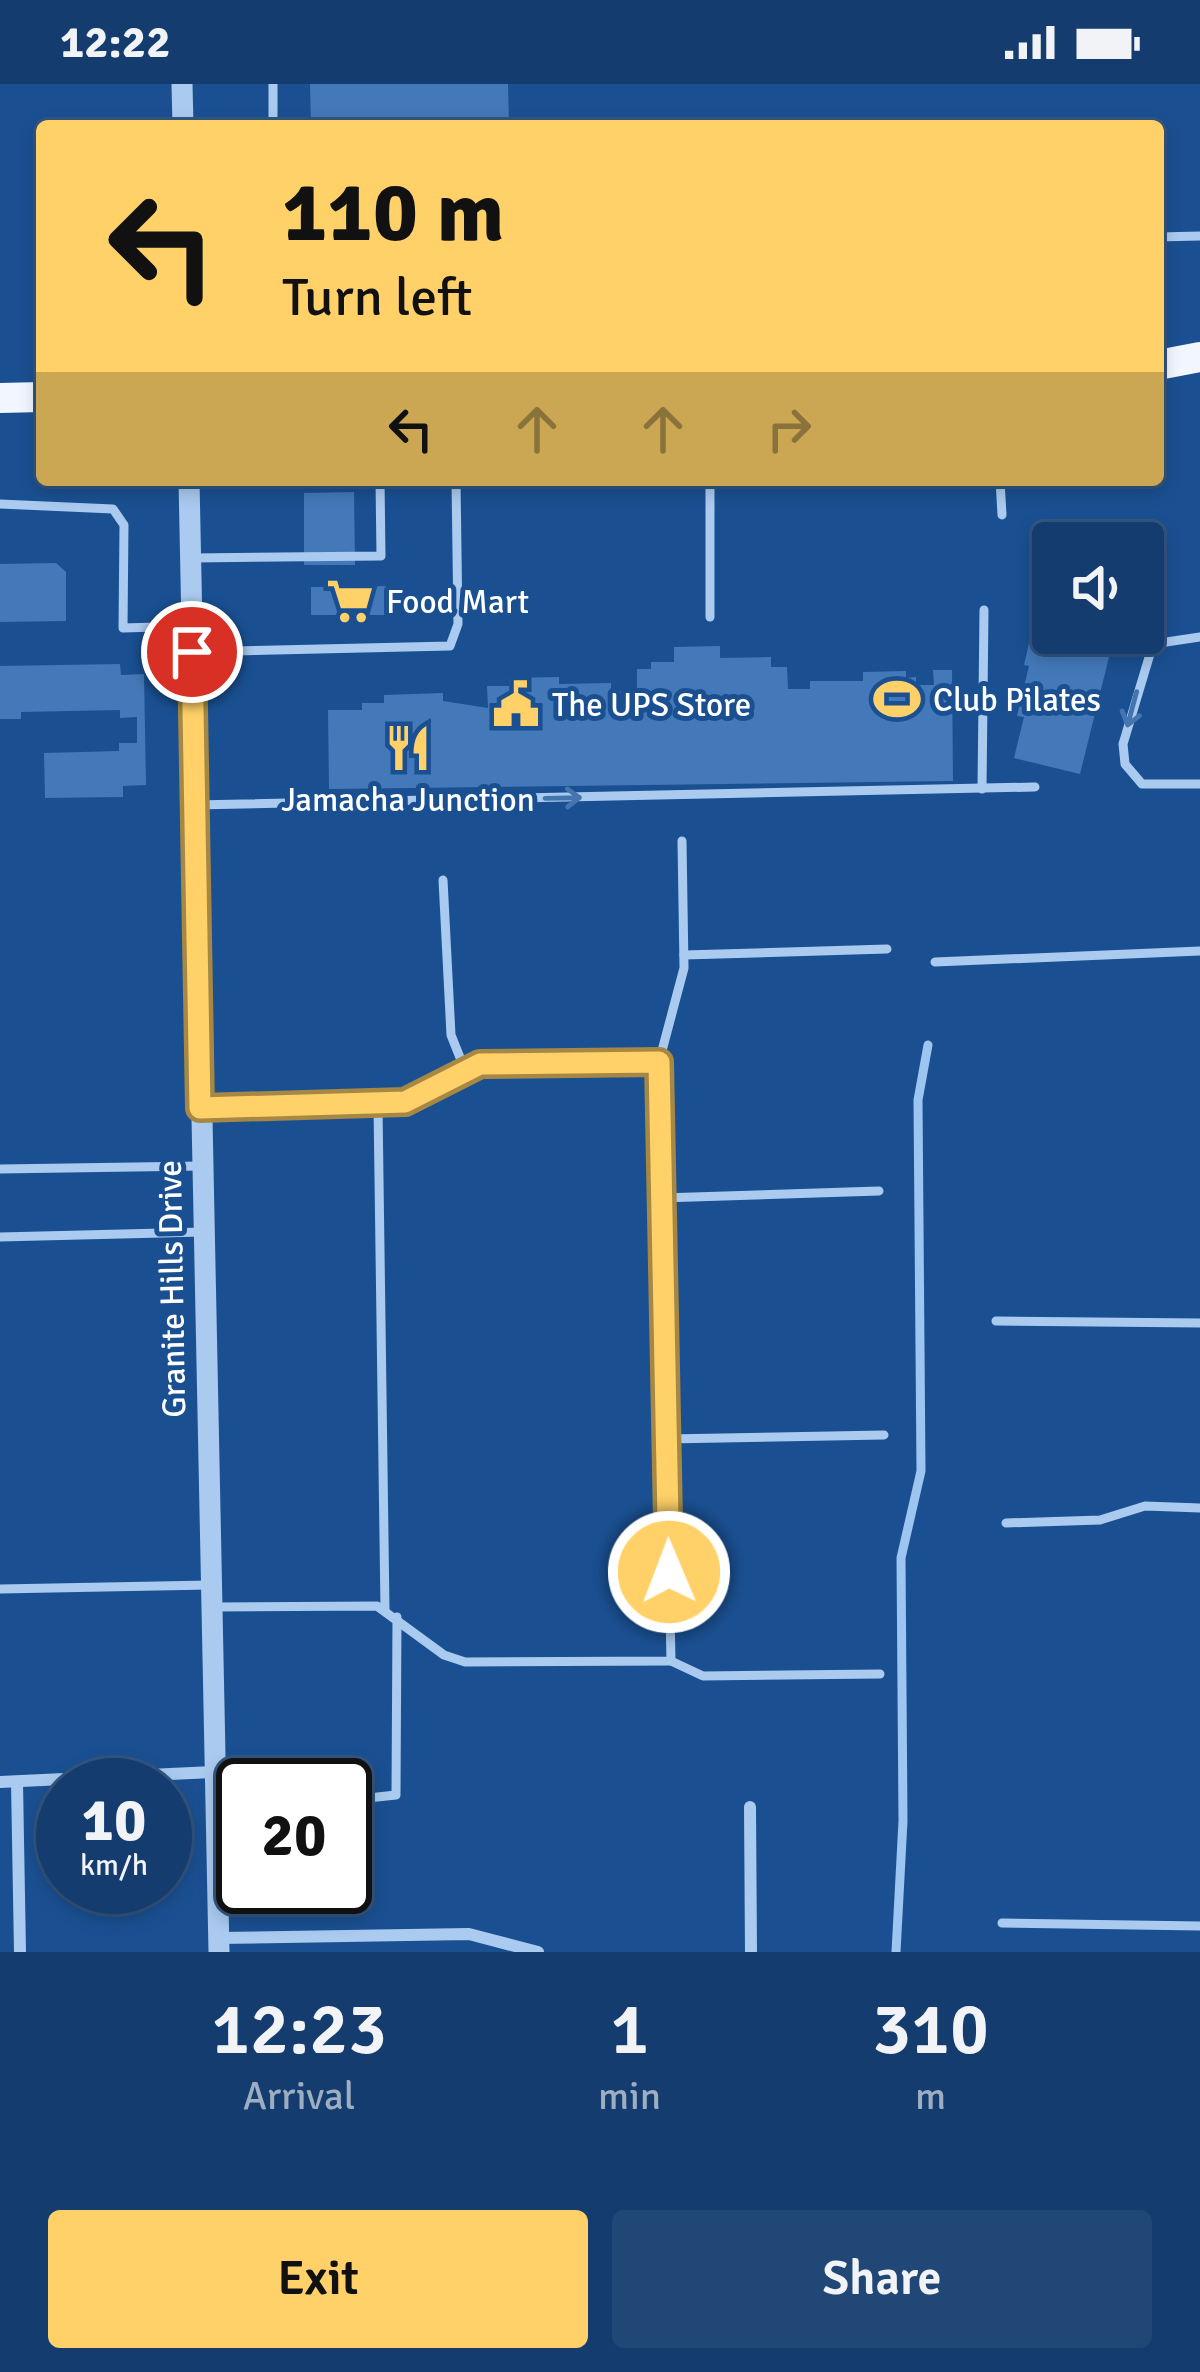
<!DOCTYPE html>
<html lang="en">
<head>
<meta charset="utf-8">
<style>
	body { margin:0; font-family:Signika,sans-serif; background:#214776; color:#f1f3f6; height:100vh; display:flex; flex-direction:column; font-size:45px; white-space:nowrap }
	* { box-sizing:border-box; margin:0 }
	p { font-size:39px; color:#9dadc2 }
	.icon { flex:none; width:66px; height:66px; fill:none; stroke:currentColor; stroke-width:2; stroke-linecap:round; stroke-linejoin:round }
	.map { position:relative; height:1868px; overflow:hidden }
	.side { display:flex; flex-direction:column; background:#143c6e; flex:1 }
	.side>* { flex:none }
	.banner { position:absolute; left:36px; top:36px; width:1128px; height:366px; border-radius:12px; box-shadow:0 6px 18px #0003,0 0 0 3px #335681; background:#ffd168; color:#111; overflow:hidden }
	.controls { position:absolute; left:1032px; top:438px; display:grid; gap:24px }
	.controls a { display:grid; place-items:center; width:132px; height:132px; border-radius:12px; background:#143c6e; box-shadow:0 6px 18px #0003,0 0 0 3px #335681; font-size:60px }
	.speed { position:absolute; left:36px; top:1674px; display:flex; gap:24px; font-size:60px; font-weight:700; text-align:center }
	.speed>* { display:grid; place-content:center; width:156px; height:156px; border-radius:50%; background:#143c6e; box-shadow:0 6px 18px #0003,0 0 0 3px #335681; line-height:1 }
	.speed small { font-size:30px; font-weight:400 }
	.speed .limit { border:6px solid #111; border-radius:18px; background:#fff; color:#111 }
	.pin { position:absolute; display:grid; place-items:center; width:102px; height:102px; color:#fff; margin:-51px; border:6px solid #fff; border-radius:50%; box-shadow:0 3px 12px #0007 }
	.me { position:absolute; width:132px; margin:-66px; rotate:359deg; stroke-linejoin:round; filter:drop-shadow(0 0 9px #0008) }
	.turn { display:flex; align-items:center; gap:42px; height:252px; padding:0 48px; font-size:54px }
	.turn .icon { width:156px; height:156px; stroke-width:2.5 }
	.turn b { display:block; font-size:84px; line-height:102px }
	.lanes { display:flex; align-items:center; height:114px; padding:0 48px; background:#0003; justify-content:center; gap:60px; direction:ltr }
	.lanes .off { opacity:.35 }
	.eta { display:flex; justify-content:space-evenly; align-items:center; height:204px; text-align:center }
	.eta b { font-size:72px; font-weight:600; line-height:84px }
	.button { display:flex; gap:24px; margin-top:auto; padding:24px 48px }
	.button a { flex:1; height:138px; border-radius:12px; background:#ffd168; color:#111; font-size:48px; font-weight:600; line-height:138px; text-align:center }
	.button a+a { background:#214776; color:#f1f3f6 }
	.status { display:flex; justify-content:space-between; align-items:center; height:84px; padding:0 60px; background:#143c6e; direction:ltr }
	.status svg { height:33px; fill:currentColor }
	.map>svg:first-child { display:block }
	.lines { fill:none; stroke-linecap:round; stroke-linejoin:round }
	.stream { stroke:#9cc5f1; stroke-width:9 }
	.building { fill:#4379b9 }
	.service { stroke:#aacaef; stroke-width:9 }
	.minor { stroke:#aacaef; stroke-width:12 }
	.tertiary { stroke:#aacaef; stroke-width:21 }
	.primary { stroke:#f2f7ff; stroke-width:30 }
	.oneway { stroke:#4575ae }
	.route-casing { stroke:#a68844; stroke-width:30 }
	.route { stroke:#ffd168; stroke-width:21 }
	.labels { text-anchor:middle; stroke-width:10; stroke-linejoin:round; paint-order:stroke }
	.poi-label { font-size:33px; fill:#fff; stroke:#1a5092; text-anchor:start }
	.street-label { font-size:33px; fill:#fff; stroke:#1a5092 }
</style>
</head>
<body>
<div class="status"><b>12:22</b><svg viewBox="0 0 49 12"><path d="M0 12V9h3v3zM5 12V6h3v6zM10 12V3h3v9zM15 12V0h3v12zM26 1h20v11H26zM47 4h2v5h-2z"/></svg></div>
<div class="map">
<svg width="1200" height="1868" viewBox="0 0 1200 1868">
	<rect width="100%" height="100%" fill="#1a5092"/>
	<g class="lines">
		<polyline class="stream" points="896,1868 903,1737 901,1474 921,1387 918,1016 928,961"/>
	</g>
	<g class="building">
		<polygon points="310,0 508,0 509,42 311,42"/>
		<polygon points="354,408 355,481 304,481 304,409"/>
		<polygon points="1071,440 1142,457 1142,459 1066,459"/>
		<polygon points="56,479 66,488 66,537 0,538 0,480"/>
		<polygon points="1051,499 1053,549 1115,549 1080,690 1014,674 1024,633 1017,632 1029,582 1024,581 1040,511 1048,512"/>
		<polygon points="389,502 389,531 311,531 311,503"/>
		<polygon points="720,562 720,574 771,573 771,583 787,583 788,605 810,605 810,597 863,597 863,588 906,587 906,594 916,593 916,601 934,601 933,586 952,586 953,697 329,705 328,626 362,626 362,619 384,619 384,611 443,609 443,617 488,624 487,602 509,602 509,594 559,593 559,600 611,599 611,607 637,607 637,585 651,585 651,578 674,578 674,563"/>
		<polygon points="120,580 121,591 144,590 146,701 123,702 123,713 45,714 44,669 119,667 119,659 137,659 137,633 120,634 120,626 21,628 21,635 0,635 0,582"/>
	</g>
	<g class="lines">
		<g class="service">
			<polyline points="273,0 273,42"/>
			<polyline points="1158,153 1200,152"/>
			<polyline points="710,396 710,533"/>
			<polyline points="1000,396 1002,431"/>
			<polyline points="0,420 113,425 124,441 123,544 191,542"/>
			<polyline points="193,474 381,472 380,396"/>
			<polyline points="1200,553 1153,560 1123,660 1125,680 1142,700 1200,700"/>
			<polyline points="192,568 450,562 458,540 456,396"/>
			<polyline points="982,705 984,526"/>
			<polyline points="194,721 1035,703"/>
			<polyline points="443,796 451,951 465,986"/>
			<polyline points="684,871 887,865"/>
			<polyline points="935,878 1200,867"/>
			<polyline points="659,978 684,884 682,757"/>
			<polyline points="378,1022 385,1526"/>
			<polyline points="205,1024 405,1018 480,980 659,978 671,1577 465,1578 444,1571 377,1522 215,1523"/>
			<polyline points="0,1085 201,1082"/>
			<polyline points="661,1114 879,1107"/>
			<polyline points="0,1153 203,1148"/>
			<polyline points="996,1237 1200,1239"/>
			<polyline points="666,1355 884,1351"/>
			<polyline points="1006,1439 1100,1436 1145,1422 1200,1424"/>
			<polyline points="0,1505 210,1501"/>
			<polyline points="671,1577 703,1592 880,1590"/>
			<polyline points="359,1715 396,1711 397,1533"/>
			<polyline points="1002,1839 1200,1842"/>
		</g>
		<g class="minor">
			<polyline points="0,1698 213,1688"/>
			<polyline points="17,1698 20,1868"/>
			<polyline points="750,1723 751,1868"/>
			<polyline points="218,1854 469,1850 538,1868"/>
		</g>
		<g class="tertiary">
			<polyline points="182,0 183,42"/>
			<polyline points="189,396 219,1868"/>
		</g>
		<g class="primary">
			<polyline points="1158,281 1200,273"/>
			<polyline points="0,314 42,313"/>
		</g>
	</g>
	<defs><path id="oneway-shaft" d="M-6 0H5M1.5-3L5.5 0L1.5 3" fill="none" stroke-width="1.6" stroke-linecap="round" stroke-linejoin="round" transform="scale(3)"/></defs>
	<g class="oneway">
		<use href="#oneway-shaft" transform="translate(1132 625) rotate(105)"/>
		<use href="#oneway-shaft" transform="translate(563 714) rotate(-1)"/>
	</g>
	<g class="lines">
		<defs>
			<polyline id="route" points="192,568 200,1024 405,1018 480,980 659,978 669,1488"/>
		</defs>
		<use href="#route" class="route-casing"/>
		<use href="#route" class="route"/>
	</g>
	<defs>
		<symbol id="supermarket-bare" viewBox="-9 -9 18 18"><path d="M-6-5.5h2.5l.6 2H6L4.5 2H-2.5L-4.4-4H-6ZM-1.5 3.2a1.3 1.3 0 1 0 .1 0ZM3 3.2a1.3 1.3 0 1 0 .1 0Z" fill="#ffd168" stroke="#1a5092" stroke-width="2.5" paint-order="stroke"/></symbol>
		<symbol id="stadium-bare" viewBox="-9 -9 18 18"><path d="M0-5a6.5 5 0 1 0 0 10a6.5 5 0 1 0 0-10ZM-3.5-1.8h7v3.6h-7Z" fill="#ffd168" stroke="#1a5092" stroke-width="2.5" paint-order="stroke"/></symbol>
		<symbol id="civic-bare" viewBox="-9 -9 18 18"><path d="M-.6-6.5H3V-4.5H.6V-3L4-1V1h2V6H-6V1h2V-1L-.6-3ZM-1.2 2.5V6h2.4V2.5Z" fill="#ffd168" stroke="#1a5092" stroke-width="2.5" paint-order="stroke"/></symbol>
		<symbol id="restaurant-bare" viewBox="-9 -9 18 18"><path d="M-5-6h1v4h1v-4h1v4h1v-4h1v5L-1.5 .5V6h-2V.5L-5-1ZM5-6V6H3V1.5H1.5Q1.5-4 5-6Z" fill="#ffd168" stroke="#1a5092" stroke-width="2.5" paint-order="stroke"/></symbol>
	</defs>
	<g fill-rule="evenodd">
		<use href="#supermarket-bare" x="317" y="484" width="66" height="66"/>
		<use href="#stadium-bare" x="864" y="582" width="66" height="66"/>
		<use href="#civic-bare" x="483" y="587" width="66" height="66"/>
		<use href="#restaurant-bare" x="375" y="631" width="66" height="66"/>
	</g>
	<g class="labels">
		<g class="poi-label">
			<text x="386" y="529">Food Mart</text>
			<text x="933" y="627">Club Pilates</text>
			<text x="552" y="632">The UPS Store</text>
			<text x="408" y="727" text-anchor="middle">Jamacha Junction</text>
		</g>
		<g class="street-label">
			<text transform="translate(171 1205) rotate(-91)" y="12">Granite Hills Drive</text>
		</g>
	</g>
</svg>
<div class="controls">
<a><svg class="icon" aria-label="sound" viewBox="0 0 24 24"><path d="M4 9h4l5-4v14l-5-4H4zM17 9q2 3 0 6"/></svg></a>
</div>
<div class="speed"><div>10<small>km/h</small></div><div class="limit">20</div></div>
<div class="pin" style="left:192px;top:568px;background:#d93025"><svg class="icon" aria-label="arrive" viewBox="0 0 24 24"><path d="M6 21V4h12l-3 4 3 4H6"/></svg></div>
<svg class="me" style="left:669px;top:1488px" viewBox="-20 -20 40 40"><circle r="17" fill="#ffd168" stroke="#fff" stroke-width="3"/><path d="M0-11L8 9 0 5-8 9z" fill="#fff"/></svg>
<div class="banner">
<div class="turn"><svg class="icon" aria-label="left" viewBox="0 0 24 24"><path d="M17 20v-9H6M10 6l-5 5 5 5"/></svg><div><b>110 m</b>Turn left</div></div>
<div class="lanes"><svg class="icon" aria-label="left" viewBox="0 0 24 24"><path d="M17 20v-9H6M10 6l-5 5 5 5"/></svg><svg class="icon off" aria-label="ahead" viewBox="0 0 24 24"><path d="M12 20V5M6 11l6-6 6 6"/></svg><svg class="icon off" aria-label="ahead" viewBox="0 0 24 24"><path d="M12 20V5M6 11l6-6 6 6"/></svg><svg class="icon off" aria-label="right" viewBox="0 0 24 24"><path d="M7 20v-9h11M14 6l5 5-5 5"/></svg></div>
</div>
</div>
<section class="side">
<div class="eta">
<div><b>12:23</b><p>Arrival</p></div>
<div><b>1</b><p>min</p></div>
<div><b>310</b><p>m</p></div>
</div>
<div class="button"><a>Exit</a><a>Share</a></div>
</section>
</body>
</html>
